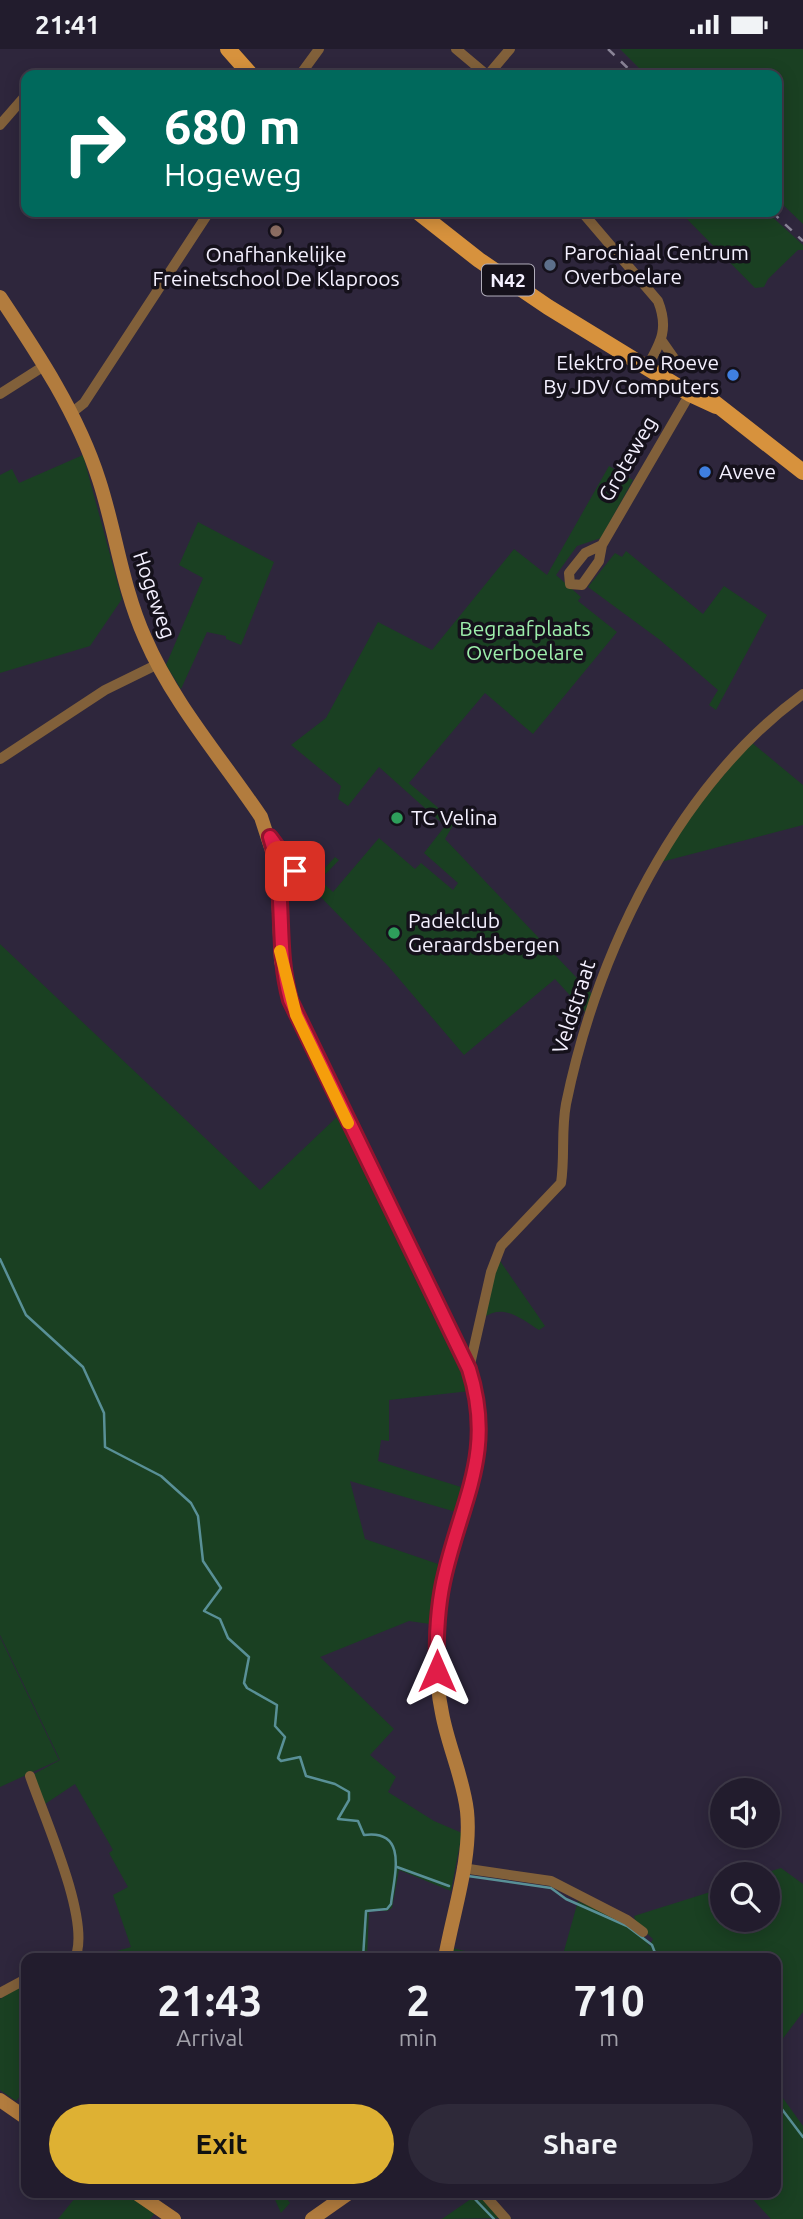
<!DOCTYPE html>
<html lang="en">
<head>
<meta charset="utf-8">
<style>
	body { margin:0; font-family:Ubuntu,sans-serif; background:#2e2939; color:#f1f3f6; height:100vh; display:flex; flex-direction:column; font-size:26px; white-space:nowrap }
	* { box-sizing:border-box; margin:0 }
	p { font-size:23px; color:#a2a1aa }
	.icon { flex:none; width:38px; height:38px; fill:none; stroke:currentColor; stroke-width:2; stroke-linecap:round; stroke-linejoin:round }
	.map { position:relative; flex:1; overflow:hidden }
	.panel { position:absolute; left:21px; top:1904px; width:760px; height:245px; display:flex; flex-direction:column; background:#221c2d; border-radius:14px; box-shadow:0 4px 18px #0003,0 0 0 2px #3f3a49 }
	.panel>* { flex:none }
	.banner { position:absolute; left:21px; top:21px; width:761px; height:147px; border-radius:14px; box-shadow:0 4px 18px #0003,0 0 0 2px #3f3a49; background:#00695c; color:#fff; overflow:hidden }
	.buttons { position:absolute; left:710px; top:1729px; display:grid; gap:14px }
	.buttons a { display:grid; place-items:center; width:70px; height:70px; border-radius:50%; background:#221c2d; box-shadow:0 4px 18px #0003,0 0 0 2px #3f3a49; font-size:35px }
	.pin { position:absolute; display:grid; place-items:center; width:60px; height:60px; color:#fff; margin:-30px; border-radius:14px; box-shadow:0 4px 10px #0006 }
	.me { position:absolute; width:77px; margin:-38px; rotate:0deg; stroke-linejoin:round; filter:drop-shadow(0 0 5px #0008) }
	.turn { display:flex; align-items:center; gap:24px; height:147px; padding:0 28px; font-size:32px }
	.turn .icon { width:91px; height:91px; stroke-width:2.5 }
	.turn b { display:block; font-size:49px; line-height:60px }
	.eta { display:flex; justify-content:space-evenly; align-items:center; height:119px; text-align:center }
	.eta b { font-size:42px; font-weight:600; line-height:49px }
	.cta { display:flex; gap:14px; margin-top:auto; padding:14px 28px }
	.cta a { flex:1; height:80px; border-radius:42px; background:#deb133; color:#111; font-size:28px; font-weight:600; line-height:80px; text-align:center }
	.cta a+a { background:#2e2939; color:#f1f3f6 }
	.status { display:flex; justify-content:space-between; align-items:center; height:49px; padding:0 35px; background:#221c2d; direction:ltr }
	.status svg { height:19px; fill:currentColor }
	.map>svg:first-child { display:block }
	.green { fill:#1a4022 }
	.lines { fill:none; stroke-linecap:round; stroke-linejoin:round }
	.stream { stroke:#599097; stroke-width:2.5 }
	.street { stroke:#81603a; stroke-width:10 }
	.secondary { stroke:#b27c3e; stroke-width:14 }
	.primary { stroke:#d7923d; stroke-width:16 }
	.rail { stroke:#8a8497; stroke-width:2.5; stroke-dasharray:9 9; stroke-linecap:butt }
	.route-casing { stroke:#92132f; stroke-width:18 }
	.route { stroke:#e11d48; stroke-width:12 }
	.slow { stroke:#f59e0b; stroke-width:12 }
	.education-dot { fill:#8d6e63; stroke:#15111b; stroke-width:2.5 }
	.service-dot { fill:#5c6f8a; stroke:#15111b; stroke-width:2.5 }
	.shop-dot { fill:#3f7fe0; stroke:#15111b; stroke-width:2.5 }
	.leisure-dot { fill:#2e9e5b; stroke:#15111b; stroke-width:2.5 }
	.labels { text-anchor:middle; stroke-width:7; stroke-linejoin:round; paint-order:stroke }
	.shield { fill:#15111b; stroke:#b1adbb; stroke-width:2 }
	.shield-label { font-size:19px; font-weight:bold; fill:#f4f0ff }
	.poi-label { font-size:21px; fill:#f4f0ff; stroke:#15111b; text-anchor:start }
	.street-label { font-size:21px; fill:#f4f0ff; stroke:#15111b }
	.park-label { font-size:21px; fill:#9deeab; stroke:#15111b }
</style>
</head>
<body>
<div class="status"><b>21:41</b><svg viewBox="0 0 49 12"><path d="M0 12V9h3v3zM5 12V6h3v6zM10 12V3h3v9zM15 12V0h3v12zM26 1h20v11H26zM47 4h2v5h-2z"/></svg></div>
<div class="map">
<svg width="803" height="2170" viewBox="0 0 803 2170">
	<rect width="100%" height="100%" fill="#2e263c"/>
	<g class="green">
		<polygon points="620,0 803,0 803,175 777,150 777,26 646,26"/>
		<polygon points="680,163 767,163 803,196 803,201 798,201 768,230 764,238 755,239"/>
		<polygon points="83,406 122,550 90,597 0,624 0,426 12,420 19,434"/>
		<polygon points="609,417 633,431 601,489 577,497 556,526 581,548 578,552 617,583 533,685 485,644 409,734 455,773 445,790 594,947 587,965 555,930 464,1006 389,918 309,836 335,808 339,811 320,831 333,843 379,789 415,820 421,814 453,841 458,834 424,804 445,777 379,718 348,757 338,750 341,737 291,696 326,669 378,573 432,601 514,500 547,526"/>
		<polygon points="198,473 274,513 241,596 226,590 226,587 207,583 181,640 166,616 203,529 179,516"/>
		<polygon points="626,502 703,565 724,537 767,566 716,661 709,656 718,641 660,591 588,538 615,504 622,508"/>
		<polygon points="751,693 803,736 803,776 661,813 677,782"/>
		<polygon points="0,895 260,1141 339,1066 470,1342 389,1351 389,1392 381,1391 378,1412 464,1439 456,1463 350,1432 365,1490 441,1516 430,1575 409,1572 320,1608 394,1680 370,1706 396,1728 388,1743 434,1772 462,1784 451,1842 399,1821 392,1859 387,1862 369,1861 367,1909 92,1909 131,1898 113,1846 128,1838 109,1804 113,1801 75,1735 42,1757 32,1726 60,1711 0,1586"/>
		<path d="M498,1209L545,1277L539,1281C520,1269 503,1254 483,1269Z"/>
		<polygon points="0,1588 59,1711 0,1738"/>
		<path d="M781,1819L803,1835V1963L775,2000V1909H562L578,1852C599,1862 642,1872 649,1897L653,1890L636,1874L634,1867L723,1839V1871H768V1825H762Z"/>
		<polygon points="452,1899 496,1909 450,1909"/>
		<polygon points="26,1934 26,2040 16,2052 0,2041 0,1950"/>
		<polygon points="775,2038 803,2077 803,2170 771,2170 747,2144 775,2144"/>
		<polygon points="79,2144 125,2144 155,2164 150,2170 58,2170"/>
		<polygon points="272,2144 283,2144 290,2154 281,2164"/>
		<polygon points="478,2145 500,2169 442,2170"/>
	</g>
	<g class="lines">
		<g class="stream">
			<path d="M0,1210L26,1266L83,1318L104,1364L105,1398L161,1427L191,1454L198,1467L203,1512L221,1539L204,1562L220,1570L228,1589L249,1608L244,1634L247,1639L277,1656L275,1677L285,1688L278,1709L281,1712L300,1708L306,1727L335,1735L349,1743V1751L338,1770L358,1772L364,1786C409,1780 394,1827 391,1855L387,1860L366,1862L363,1909"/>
			<polyline points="397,1818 449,1837"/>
			<polyline points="468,1827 551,1839 566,1850 627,1877 652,1896 657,1909"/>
			<polyline points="775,2051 803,2088"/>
			<polyline points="469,2144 494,2170"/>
		</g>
		<g class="street">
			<polyline points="456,0 487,26"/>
			<polyline points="300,26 319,0"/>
			<polyline points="488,26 510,0"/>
			<polyline points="0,76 26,46"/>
			<path d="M582,163L658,252C669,280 661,293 647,318"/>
			<polyline points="662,292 676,312"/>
			<polyline points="0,345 44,317"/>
			<polyline points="70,365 84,354 209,163"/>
			<polyline points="602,496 599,512 582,536 570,535 569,524 585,504 602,496 695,336"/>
			<polyline points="0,710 105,641 158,615"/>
			<polyline points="272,791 308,838"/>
			<path d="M469,1320L491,1223L501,1197L561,1134C565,1108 561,1082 566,1055C597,904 676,738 803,645"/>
			<path d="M30,1727C44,1768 87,1863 77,1903L82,1909"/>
			<polyline points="462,1819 551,1832 627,1871 643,1883"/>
			<polyline points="0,1944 26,1930"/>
			<polyline points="483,2144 506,2170"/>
		</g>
		<g class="secondary">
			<path d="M0,248C38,305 78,365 99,431C116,483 122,538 145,589C173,654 222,710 261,768L277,817L281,912L296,966L469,1320C499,1414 449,1470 439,1558C435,1592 435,1630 442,1664C448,1697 463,1728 467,1762C472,1809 453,1863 445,1909"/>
			<polyline points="0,2051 26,2069"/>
			<polyline points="136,2144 174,2170"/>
			<polyline points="312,2170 349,2144"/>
		</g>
		<g class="primary">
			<polyline points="228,0 251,26"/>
			<polyline points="418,163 479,211 548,258 690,345 716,357"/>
			<polyline points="711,351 803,423"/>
		</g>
		<g class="rail">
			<polyline points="608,0 635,26"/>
			<polyline points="772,163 803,192"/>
		</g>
	</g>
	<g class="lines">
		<defs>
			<path id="route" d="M295,822L270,788C287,841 275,897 290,951L469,1320C495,1402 463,1448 445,1525C437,1557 436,1590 437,1622"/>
		</defs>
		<use href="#route" class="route-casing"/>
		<use href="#route" class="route"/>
		<polyline class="slow" points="280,902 296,966 348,1074"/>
	</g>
	<circle class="education-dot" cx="276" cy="182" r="7"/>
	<circle class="service-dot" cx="550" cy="216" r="7"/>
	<g class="shop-dot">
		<circle cx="733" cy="326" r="7"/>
		<circle cx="705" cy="423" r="7"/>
	</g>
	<g class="leisure-dot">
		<circle cx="397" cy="769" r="7"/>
		<circle cx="394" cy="884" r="7"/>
	</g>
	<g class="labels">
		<rect class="shield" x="482" y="215.5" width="52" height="31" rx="5"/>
		<g class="shield-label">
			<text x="508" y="238">N42</text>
		</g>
		<g class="poi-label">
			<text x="564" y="211">Parochiaal Centrum<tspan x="564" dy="24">Overboelare</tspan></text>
			<text x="276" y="213" text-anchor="middle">Onafhankelijke<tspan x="276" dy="24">Freinetschool De Klaproos</tspan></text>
			<text x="719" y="321" text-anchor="end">Elektro De Roeve<tspan x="719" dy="24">By JDV Computers</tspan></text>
			<text x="719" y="430">Aveve</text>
			<text x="411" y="776">TC Velina</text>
			<text x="408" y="879">Padelclub<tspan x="408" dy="24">Geraardsbergen</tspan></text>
		</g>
		<g class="street-label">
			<text transform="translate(628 410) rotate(-60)" y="7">Groteweg</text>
			<text transform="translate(154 546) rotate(71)" y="7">Hogeweg</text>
			<text transform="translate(574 958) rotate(-72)" y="7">Veldstraat</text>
		</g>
		<g class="park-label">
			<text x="525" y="587">Begraafplaats<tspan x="525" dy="24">Overboelare</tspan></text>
		</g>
	</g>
</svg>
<div class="buttons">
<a><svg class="icon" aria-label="sound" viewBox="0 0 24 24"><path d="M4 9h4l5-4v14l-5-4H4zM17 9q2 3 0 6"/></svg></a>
<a><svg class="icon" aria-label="search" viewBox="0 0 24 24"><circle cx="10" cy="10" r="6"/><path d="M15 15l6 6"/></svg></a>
</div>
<div class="pin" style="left:295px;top:822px;background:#d93025"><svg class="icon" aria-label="arrive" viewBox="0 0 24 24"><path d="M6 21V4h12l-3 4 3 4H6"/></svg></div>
<svg class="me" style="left:437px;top:1622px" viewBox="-20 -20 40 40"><path d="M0-17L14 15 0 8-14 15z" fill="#e11d48" stroke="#fff" stroke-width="4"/></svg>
<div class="banner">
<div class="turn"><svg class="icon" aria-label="right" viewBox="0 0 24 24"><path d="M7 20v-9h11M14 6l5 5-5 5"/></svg><div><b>680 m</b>Hogeweg</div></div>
</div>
<section class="panel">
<div class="eta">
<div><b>21:43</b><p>Arrival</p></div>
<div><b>2</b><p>min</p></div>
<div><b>710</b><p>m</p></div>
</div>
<div class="cta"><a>Exit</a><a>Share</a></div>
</section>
</div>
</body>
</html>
